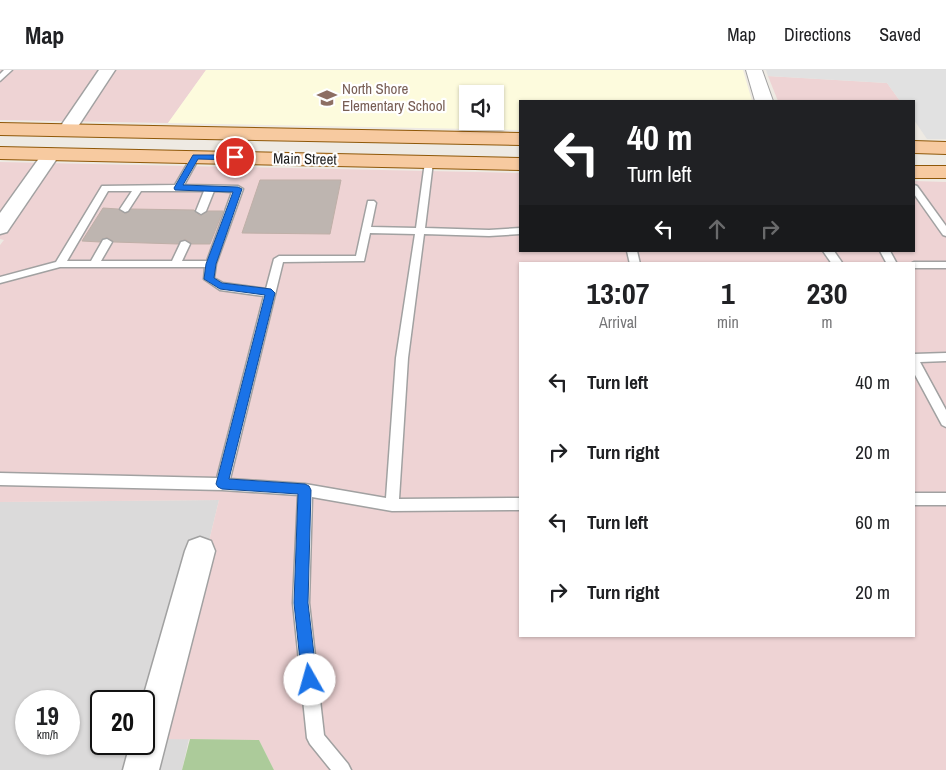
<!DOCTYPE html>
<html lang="en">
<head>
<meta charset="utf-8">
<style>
	body { margin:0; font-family:"Archivo Narrow",sans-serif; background:#f2f2f2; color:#202124; height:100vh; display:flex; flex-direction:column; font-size:19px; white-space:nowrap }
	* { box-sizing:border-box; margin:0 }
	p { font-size:16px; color:#757577 }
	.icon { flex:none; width:28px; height:28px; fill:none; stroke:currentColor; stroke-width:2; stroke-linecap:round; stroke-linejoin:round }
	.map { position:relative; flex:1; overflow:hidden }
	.side { position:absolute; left:519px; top:192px; width:396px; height:375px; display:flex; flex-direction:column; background:#fff; border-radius:0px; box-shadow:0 1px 4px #0004 }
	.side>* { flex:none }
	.banner { position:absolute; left:519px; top:30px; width:396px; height:152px; border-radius:0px; box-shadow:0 1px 4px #0004; background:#202124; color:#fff; overflow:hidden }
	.fabs { position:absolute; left:459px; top:15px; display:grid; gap:10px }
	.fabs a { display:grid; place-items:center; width:45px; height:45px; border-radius:0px; background:#fff; box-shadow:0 1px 4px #0004; font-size:25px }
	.speed { position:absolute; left:15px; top:620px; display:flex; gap:10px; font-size:25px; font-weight:700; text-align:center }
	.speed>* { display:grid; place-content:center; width:65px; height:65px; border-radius:50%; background:#fff; box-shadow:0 1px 4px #0004; line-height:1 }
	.speed small { font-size:12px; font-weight:400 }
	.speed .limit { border:2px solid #111; border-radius:8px; background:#fff; color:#111 }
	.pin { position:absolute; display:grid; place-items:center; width:42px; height:42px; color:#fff; margin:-21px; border:2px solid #fff; border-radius:50%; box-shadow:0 1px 5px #0007 }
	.me { position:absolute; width:55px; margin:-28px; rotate:353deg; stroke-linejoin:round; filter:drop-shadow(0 0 4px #0008) }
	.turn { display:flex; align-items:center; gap:18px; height:105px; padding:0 25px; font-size:22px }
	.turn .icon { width:65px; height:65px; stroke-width:2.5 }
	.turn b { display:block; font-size:35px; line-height:42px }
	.lanes { display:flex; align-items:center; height:48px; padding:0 25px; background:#0003; justify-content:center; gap:25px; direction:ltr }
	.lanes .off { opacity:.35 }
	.eta { display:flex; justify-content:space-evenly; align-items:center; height:85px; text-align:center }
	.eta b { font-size:30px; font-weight:700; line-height:35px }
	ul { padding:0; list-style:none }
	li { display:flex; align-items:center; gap:15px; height:70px; padding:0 25px }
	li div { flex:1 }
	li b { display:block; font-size:19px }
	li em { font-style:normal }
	header { display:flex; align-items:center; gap:30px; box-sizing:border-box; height:70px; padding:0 25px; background:#fff; border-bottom:1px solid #e0e0e0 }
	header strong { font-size:24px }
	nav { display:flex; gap:28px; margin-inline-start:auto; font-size:18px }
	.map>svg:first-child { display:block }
	.residential { fill:#dbdada; fill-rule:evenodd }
	.commercial { fill:#eed3d4; fill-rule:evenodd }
	.education { fill:#fdfbdd; fill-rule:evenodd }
	.forest { fill:#accb9a }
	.parking { fill:#e1e1e1 }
	.building { fill:#beb5b0; stroke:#bfafa7 }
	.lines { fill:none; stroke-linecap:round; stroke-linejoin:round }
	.service-casing { stroke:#a1a1a1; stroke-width:3 }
	.minor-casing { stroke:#a1a1a1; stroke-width:3 }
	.tertiary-casing { stroke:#a1a1a1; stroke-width:2 }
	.primary-casing { stroke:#8f5808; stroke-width:2 }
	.service { fill:#fff; fill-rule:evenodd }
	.minor { fill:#fff; fill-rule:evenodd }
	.tertiary { fill:#fff; fill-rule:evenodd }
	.primary { fill:#f7caa0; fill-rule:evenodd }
	.route { fill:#1a73e8; stroke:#114b97 }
	.labels { text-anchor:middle; stroke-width:4.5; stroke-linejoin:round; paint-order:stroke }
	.far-education-label { font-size:15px; fill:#785e54; stroke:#fff; text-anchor:start }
	.far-street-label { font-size:15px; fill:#1d1d1d; stroke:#fff }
</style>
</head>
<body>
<header>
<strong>Map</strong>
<nav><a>Map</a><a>Directions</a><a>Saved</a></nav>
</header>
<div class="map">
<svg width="946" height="700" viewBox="0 0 946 700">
	<rect width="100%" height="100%" fill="#eeeae3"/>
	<path class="residential" d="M219,430L161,669H189L182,700H0V432ZM26,631H69V674H26ZM101,631H144V674H101Z"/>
	<g class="commercial">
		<polygon points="0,0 206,0 168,53 0,50"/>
		<polygon points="768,6 887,13 900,31 778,31"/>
		<path d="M0,92L520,103V181H914V111L946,112V700H274L259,670L161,669L219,430L0,432V175L4,170L0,169ZM520,194H914V566H520Z"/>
	</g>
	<path class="education" d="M206,0H743L752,31H520V60L168,53ZM468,24H495V51H468Z"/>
	<polygon class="forest" points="190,669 259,670 274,700 182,700"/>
	<polygon class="parking" points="766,0 946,0 946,69 927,69 914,50 914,31 900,31 887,13 768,6"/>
	<g class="building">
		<polygon points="260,110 341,110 330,164 242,163"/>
		<polygon points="103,138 118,139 126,144 131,139 194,140 200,146 208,141 223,141 210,174 192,174 185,169 178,174 114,172 107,167 100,172 82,171"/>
	</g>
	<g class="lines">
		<defs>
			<g id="service">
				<polygon points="4,0 12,0 0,11 0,4"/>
				<path d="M196,83L200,86L184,115L238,116L243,119L216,194L214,208L223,213L266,219L274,189L279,186H356L368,131H374L376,133L371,157L416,158L425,92L429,89L433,92L425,158L489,160L520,158V164L489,166L424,164L408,288L399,429L520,428V440L392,441L312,427L309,533L324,665L348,694L351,700H331L310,674L307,668L293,533L298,425L222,420L0,415V403L217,408L264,226L220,220L204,209L205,197H60L0,213V207L56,192L102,116L175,115L192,86ZM108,121H132L120,139L125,142L128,141L141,121H204L196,141L201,144L206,141L214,121L232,122L207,191H182L190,174L185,171L181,172L172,191H101L112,172L107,169L103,170L91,191H67ZM370,163L415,164L396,288L386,428L305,414L230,409L283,192L364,191Z"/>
				<polygon points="914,115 917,116 946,156 946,166 943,165 914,124"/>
				<polygon points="627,181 637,181 640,194 630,194"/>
				<polygon points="823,181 834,181 843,194 832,194"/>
				<polygon points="880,181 890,181 897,194 887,194"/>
				<polygon points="914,192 946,192 946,198 914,198 914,194 910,194"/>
				<polygon points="946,283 946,291 920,292 946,340 946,357 942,355 914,303 914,284"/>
				<rect x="914" y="423" width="32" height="12"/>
			</g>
			<g id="minor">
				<polygon points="99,0 115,0 73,64 67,65 61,64 58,60"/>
				<polygon points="51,79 57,80 60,84 7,162 0,164 0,143 45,80"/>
				<polygon points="200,467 211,471 215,481 159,700 123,700 130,674 144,674 144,631 142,631 185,481 189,471"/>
			</g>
			<polygon id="tertiary" points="746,0 762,0 773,31 755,31"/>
			<g id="primary">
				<polygon points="0,53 520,63 520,75 0,65"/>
				<polygon points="914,71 946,72 946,84 914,83"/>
				<polygon points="0,77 520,88 520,100 0,89"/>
				<rect x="914" y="96" width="32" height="12"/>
			</g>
		</defs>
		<use href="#service" class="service-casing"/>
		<use href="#minor" class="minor-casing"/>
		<use href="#tertiary" class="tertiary-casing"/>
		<use href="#primary" class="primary-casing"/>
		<use href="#service" class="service"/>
		<use href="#minor" class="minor"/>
		<use href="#tertiary" class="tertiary"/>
		<use href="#primary" class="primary"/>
	</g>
	<polygon class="route" points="193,85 235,85 239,87 235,90 198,89 183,115 238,117 242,119 216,194 214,208 222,213 271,219 275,223 229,409 305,414 309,416 311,420 308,533 317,610 315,615 310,618 304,615 302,610 294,533 298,424 222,419 218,417 216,414 265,225 220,219 204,209 206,194 233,122 175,120 174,118"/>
	<defs>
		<symbol id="school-bare" viewBox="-9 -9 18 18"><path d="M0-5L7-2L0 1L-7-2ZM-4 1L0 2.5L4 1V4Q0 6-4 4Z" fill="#8d6e63" stroke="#fff" stroke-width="2.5" paint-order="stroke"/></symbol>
	</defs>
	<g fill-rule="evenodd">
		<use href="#school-bare" x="313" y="14" width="28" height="28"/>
	</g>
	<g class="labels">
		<g class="far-education-label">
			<text x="342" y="24">North Shore<tspan x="342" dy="17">Elementary School</tspan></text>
		</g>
		<g class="far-street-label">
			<text transform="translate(305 89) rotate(1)" y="5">Main Street</text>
		</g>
	</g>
</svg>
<div class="fabs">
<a><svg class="icon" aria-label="sound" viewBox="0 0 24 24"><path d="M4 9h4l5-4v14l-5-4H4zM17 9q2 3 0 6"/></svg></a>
</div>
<div class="speed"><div>19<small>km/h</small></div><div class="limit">20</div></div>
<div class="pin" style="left:235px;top:87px;background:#d93025"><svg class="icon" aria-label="arrive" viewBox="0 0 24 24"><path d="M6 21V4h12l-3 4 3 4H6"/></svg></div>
<svg class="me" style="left:310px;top:610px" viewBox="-20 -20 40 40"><circle r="19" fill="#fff"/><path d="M0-13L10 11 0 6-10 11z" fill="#1a73e8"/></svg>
<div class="banner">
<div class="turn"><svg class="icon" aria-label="left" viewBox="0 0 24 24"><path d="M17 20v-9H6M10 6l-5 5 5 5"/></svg><div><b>40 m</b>Turn left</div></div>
<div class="lanes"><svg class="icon" aria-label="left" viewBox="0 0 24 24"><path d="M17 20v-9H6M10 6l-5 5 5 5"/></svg><svg class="icon off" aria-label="ahead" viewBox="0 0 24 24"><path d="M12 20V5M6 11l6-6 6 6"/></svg><svg class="icon off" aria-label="right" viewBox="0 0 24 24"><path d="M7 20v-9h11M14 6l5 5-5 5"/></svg></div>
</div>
<section class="side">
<div class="eta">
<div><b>13:07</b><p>Arrival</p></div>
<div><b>1</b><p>min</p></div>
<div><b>230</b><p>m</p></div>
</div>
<ul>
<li><svg class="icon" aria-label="left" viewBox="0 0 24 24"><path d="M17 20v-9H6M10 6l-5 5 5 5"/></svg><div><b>Turn left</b></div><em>40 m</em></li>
<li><svg class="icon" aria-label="right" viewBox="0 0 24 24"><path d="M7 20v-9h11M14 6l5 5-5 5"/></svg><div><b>Turn right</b></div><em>20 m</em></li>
<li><svg class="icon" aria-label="left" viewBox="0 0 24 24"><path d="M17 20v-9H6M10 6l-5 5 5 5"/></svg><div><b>Turn left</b></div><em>60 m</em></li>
<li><svg class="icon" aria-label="right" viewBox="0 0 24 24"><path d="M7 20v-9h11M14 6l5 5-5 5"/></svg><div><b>Turn right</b></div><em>20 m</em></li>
</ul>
</section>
</div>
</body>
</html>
